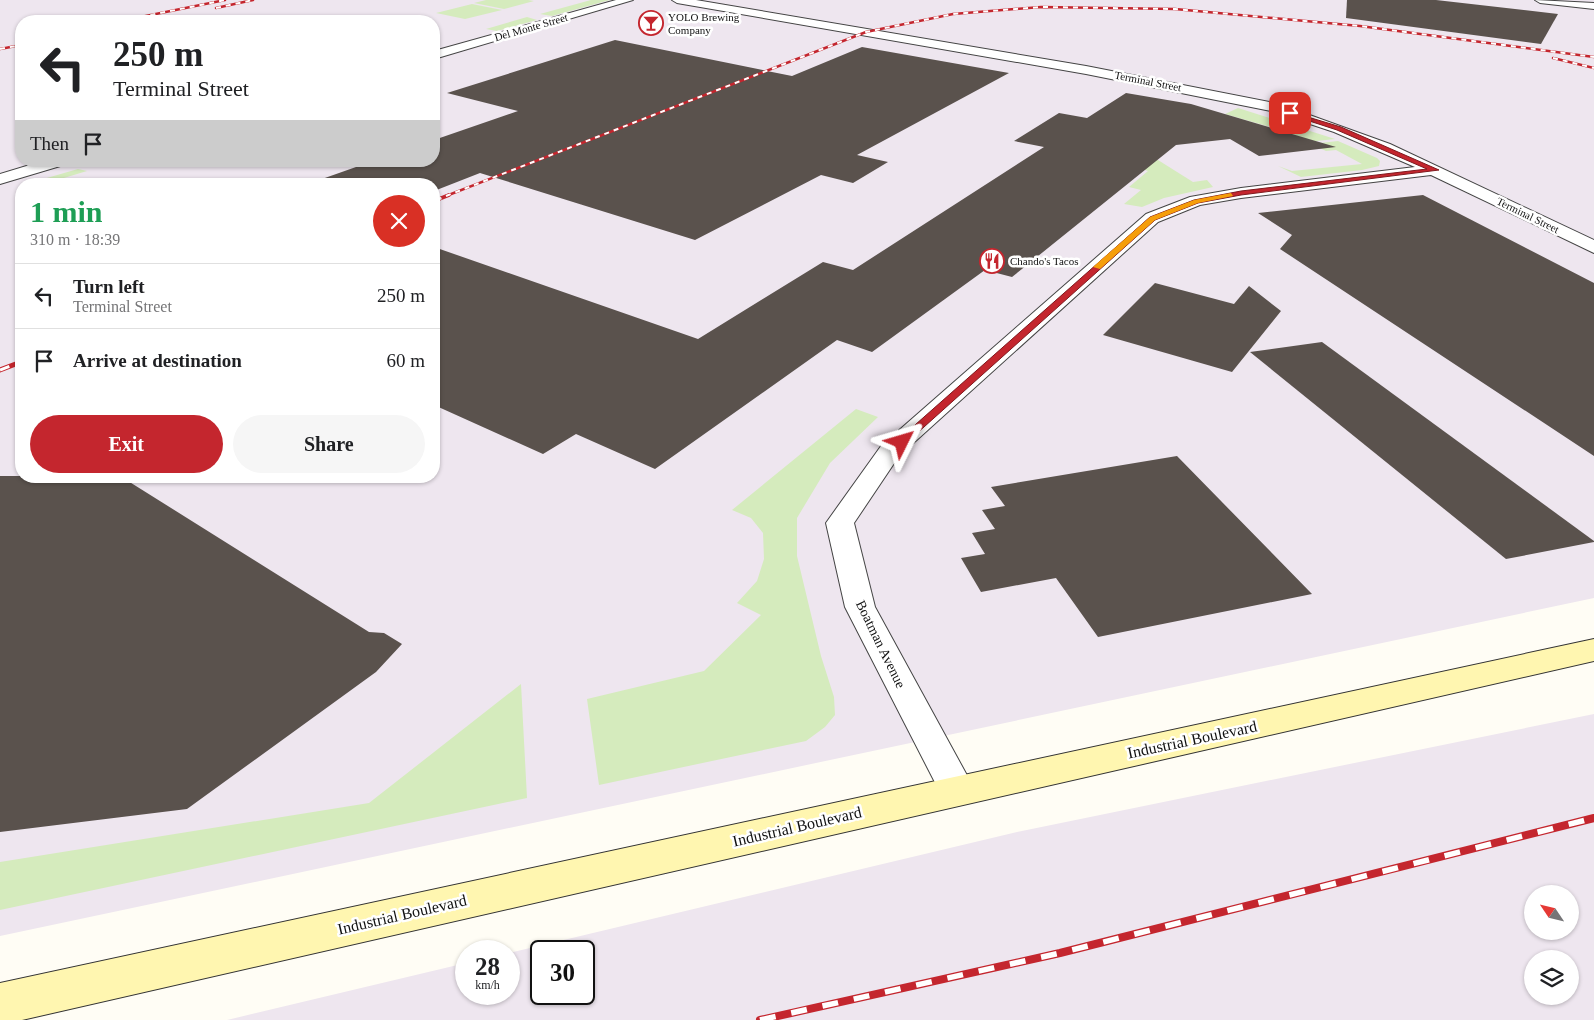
<!DOCTYPE html>
<html lang="en">
<head>
<meta charset="utf-8">
<style>
	body { margin:0; font-family:"Times New Roman",serif; background:#f6f6f6; color:#202124; height:100vh; display:flex; flex-direction:column; font-size:19px; white-space:nowrap }
	* { box-sizing:border-box; margin:0 }
	p { font-size:16px; color:#757577 }
	.icon { flex:none; width:28px; height:28px; fill:none; stroke:currentColor; stroke-width:2; stroke-linecap:round; stroke-linejoin:round }
	.map { position:relative; flex:1; overflow:hidden }
	.drawer { position:absolute; left:15px; top:178px; width:425px; height:305px; display:flex; flex-direction:column; background:#fff; border-radius:20px; box-shadow:0 1px 4px #0004 }
	.drawer>* { flex:none }
	.banner { position:absolute; left:15px; top:15px; width:425px; height:152px; border-radius:20px; box-shadow:0 1px 4px #0004; background:#fff; color:#202124; overflow:hidden }
	.needle { width:32px; rotate:305deg }
	.tools { position:absolute; left:1524px; top:885px; display:grid; gap:10px }
	.tools a { display:grid; place-items:center; width:55px; height:55px; border-radius:50%; background:#fff; box-shadow:0 1px 4px #0004; font-size:25px }
	.speed { position:absolute; left:455px; top:940px; display:flex; gap:10px; font-size:25px; font-weight:700; text-align:center }
	.speed>* { display:grid; place-content:center; width:65px; height:65px; border-radius:50%; background:#fff; box-shadow:0 1px 4px #0004; line-height:1 }
	.speed small { font-size:12px; font-weight:400 }
	.speed .limit { border:2px solid #111; border-radius:8px; background:#fff; color:#111 }
	.pin { position:absolute; display:grid; place-items:center; width:42px; height:42px; color:#fff; margin:-21px; border-radius:10px; box-shadow:0 2px 8px #0006 }
	.me { position:absolute; width:55px; margin:-28px; rotate:50deg; stroke-linejoin:round; filter:drop-shadow(0 0 4px #0008) }
	.turn { display:flex; align-items:center; gap:18px; height:105px; padding:0 15px; font-size:22px }
	.turn .icon { width:65px; height:65px; stroke-width:2.5 }
	.turn b { display:block; font-size:35px; line-height:42px }
	.then { display:flex; align-items:center; height:48px; padding:0 15px; background:#0003; gap:10px; font-size:19px }
	.round { display:grid; place-items:center; flex:none; width:52px; height:52px; border-radius:26px; background:#f6f6f6 }
	.head { display:flex; align-items:center; justify-content:space-between; height:85px; padding:0 15px }
	h1 { font-size:30px; font-weight:800; line-height:38px; color:#1e9e55 }
	.cta { display:flex; gap:10px; margin-top:auto; padding:10px 15px }
	.cta a { flex:1; height:58px; border-radius:30px; background:#c4262e; color:#fff; font-size:20px; font-weight:800; line-height:58px; text-align:center }
	.cta a+a { background:#f6f6f6; color:#202124 }
	ul { padding:0; list-style:none }
	li { display:flex; align-items:center; gap:15px; height:65px; padding:0 15px; border-top:1px solid #e0e0e0 }
	li div { flex:1 }
	li b { display:block; font-size:19px }
	li em { font-style:normal }
	.map>svg:first-child { display:block }
	.industrial { fill:#eee6ef; fill-rule:evenodd }
	.green { fill:#d5ebbd }
	.building { fill:#5a524d }
	.lines { fill:none; stroke-linecap:round; stroke-linejoin:round }
	.minor-casing { stroke:#444; stroke-width:2 }
	.tertiary-casing { stroke:#444; stroke-width:2 }
	.secondary-casing { stroke:#333; stroke-width:2 }
	.minor { fill:#fff; fill-rule:evenodd }
	.tertiary { fill:#fff; fill-rule:evenodd }
	.secondary { fill:#fff6b0; fill-rule:evenodd }
	.rail-far3-casing { stroke:#c4262e; stroke-width:2.5 }
	.rail-far2-casing { stroke:#c4262e; stroke-width:4 }
	.rail-far1-casing { stroke:#c4262e; stroke-width:5 }
	.rail-casing { stroke:#c4262e; stroke-width:8 }
	.rail-far3 { stroke:#fff; stroke-width:2; stroke-dasharray:5; stroke-linecap:butt }
	.rail-far2 { stroke:#fff; stroke-width:2.5; stroke-dasharray:8; stroke-linecap:butt }
	.rail-far1 { stroke:#fff; stroke-width:3; stroke-dasharray:10; stroke-linecap:butt }
	.rail { stroke:#fff; stroke-width:5.5; stroke-dasharray:16; stroke-linecap:butt }
	.route { fill:#c4262e; stroke:#7f191e }
	.slow { fill:#f59e0b }
	.labels { text-anchor:middle; stroke-width:5; stroke-linejoin:round; paint-order:stroke }
	.far-poi-label { font-size:11px; fill:#111; stroke:#fff; text-anchor:start }
	.far-street-label { font-size:11px; fill:#111; stroke:#fff }
	.street-label { font-size:14px; fill:#111; stroke:#fff }
	.near-street-label { font-size:16px; fill:#111; stroke:#fff }
</style>
</head>
<body>
<div class="map">
<svg width="1594" height="1020" viewBox="0 0 1594 1020">
	<rect width="100%" height="100%" fill="#fffdf5"/>
	<g class="industrial">
		<path d="M0,0H1594V598L0,936ZM21,21H434V161H21ZM21,184H434V476H21Z"/>
		<path d="M1594,714V1020H227L466,963V994H509V953L1017,832ZM1532,894H1570V931H1532ZM541,951H584V994H541ZM1532,959H1570V996H1532Z"/>
	</g>
	<g class="green">
		<polygon points="486,0 528,0 534,1 504,9 474,3"/>
		<polygon points="591,0 610,0 552,16 540,14"/>
		<polygon points="472,4 502,10 465,19 436,13"/>
		<polygon points="527,17 537,20 497,31 486,29"/>
		<polygon points="1238,108 1335,139 1308,142 1281,130 1225,114"/>
		<polygon points="1338,141 1377,158 1380,161 1379,166 1362,170 1301,177 1278,166 1292,171 1362,164 1336,150 1326,151 1311,144"/>
		<polygon points="1150,155 1193,182 1207,180 1213,187 1164,198 1142,207 1124,204 1141,190 1129,187 1148,171 1135,167"/>
		<polygon points="78,169 87,171 44,184 26,184"/>
		<polygon points="856,409 878,417 830,463 797,518 797,556 821,656 834,697 835,715 825,727 806,741 599,785 587,699 704,671 761,615 737,603 757,581 764,559 763,533 751,518 732,510"/>
		<polygon points="521,684 527,798 0,910 0,862 369,803"/>
	</g>
	<g class="building">
		<polygon points="1347,0 1436,0 1558,14 1541,44 1346,18"/>
		<polygon points="615,40 792,76 862,47 1009,73 857,155 888,162 853,183 821,175 695,240 480,173 434,191 434,184 323,184 322,179 373,161 434,161 434,140 518,111 447,93"/>
		<polygon points="1126,93 1191,104 1336,147 1259,156 1230,139 1176,145 1012,277 985,270 872,352 837,340 655,469 576,434 543,454 434,405 434,247 698,339 823,262 853,270 1044,147 1014,141 1059,113 1087,118"/>
		<polygon points="1423,195 1594,283 1594,456 1280,249 1292,235 1258,213"/>
		<polygon points="1155,283 1234,304 1249,286 1281,311 1232,372 1103,335"/>
		<polygon points="1322,342 1594,541 1594,542 1506,559 1250,352"/>
		<polygon points="1177,456 1312,594 1098,637 1056,578 981,592 961,558 985,554 972,533 995,529 982,510 1005,506 991,487"/>
		<polygon points="0,476 120,476 369,632 384,633 402,644 376,672 187,809 0,832"/>
	</g>
	<g class="lines">
		<defs>
			<polygon id="minor" points="672,0 696,0 1086,66 1279,104 1390,144 1594,240 1594,253 1431,175 1241,198 1200,205 1158,222 899,456 854,523 875,607 975,790 970,800 957,805 944,800 845,607 826,523 881,446 1146,214 1190,197 1241,188 1415,167 1334,132 1271,111 1086,74 677,3"/>
			<g id="tertiary">
				<polygon points="616,0 633,0 434,59 434,51"/>
				<polygon points="1535,0 1594,3 1594,9 1540,3"/>
				<polygon points="43,161 69,161 67,164 0,184 0,174"/>
			</g>
			<polygon id="secondary" points="1594,639 1594,661 22,1020 0,1020 0,983"/>
		</defs>
		<use href="#minor" class="minor-casing"/>
		<use href="#tertiary" class="tertiary-casing"/>
		<use href="#secondary" class="secondary-casing"/>
		<use href="#minor" class="minor"/>
		<use href="#tertiary" class="tertiary"/>
		<use href="#secondary" class="secondary"/>
		<defs>
			<g id="rail-far3">
				<polyline points="216,8 253,0"/>
				<polyline points="121,21 225,0"/>
				<polyline points="0,49 21,45"/>
				<polyline points="1553,58 1594,68"/>
				<polyline points="446,196 866,32 953,14 1041,7 1175,9 1360,26 1594,57"/>
			</g>
			<polyline id="rail-far2" points="434,201 449,195"/>
			<polyline id="rail-far1" points="0,370 21,362"/>
			<polyline id="rail" points="760,1020 1060,953 1594,818"/>
		</defs>
		<use href="#rail-far3" class="rail-far3-casing"/>
		<use href="#rail-far2" class="rail-far2-casing"/>
		<use href="#rail-far1" class="rail-far1-casing"/>
		<use href="#rail" class="rail-casing"/>
		<use href="#rail-far3" class="rail-far3"/>
		<use href="#rail-far2" class="rail-far2"/>
		<use href="#rail-far1" class="rail-far1"/>
		<use href="#rail" class="rail"/>
	</g>
	<polygon class="route" points="1288,111 1341,127 1439,170 1241,195 1198,203 1155,220 905,444 898,444 898,440 1150,217 1194,200 1241,191 1427,169 1337,130 1288,114"/>
	<polygon class="slow" points="1231,193 1233,196 1198,203 1155,220 1100,269 1093,267 1150,217 1194,200"/>
	<defs>
		<symbol id="bar-ring" viewBox="-11 -11 22 22"><circle r="9.5" fill="#fff" stroke="#c4262e" stroke-width="1.5"/><path d="M-6-5H6L.8 .8V4.5H3.5V6h-7V4.5H-.8V.8Z" fill="#c4262e"/></symbol>
		<symbol id="restaurant-ring" viewBox="-11 -11 22 22"><circle r="9.5" fill="#fff" stroke="#c4262e" stroke-width="1.5"/><path d="M-5-6h1v4h1v-4h1v4h1v-4h1v5L-1.5 .5V6h-2V.5L-5-1ZM5-6V6H3V1.5H1.5Q1.5-4 5-6Z" fill="#c4262e"/></symbol>
	</defs>
	<g fill-rule="evenodd">
		<use href="#bar-ring" x="637" y="9" width="28" height="28"/>
		<use href="#restaurant-ring" x="978" y="247" width="28" height="28"/>
	</g>
	<g class="labels">
		<g class="far-poi-label">
			<text x="668" y="21">YOLO Brewing<tspan x="668" dy="13">Company</tspan></text>
			<text x="1010" y="265">Chando's Tacos</text>
		</g>
		<g class="far-street-label">
			<text transform="translate(531 27) rotate(-16)" y="4">Del Monte Street</text>
			<text transform="translate(1148 81) rotate(11)" y="4">Terminal Street</text>
			<text transform="translate(1528 215) rotate(26)" y="4">Terminal Street</text>
		</g>
		<g class="street-label">
			<text transform="translate(881 644) rotate(64)" y="5">Boatman Avenue</text>
		</g>
		<g class="near-street-label">
			<text transform="translate(1192 739) rotate(-12)" y="6">Industrial Boulevard</text>
			<text transform="translate(797 826) rotate(-13)" y="6">Industrial Boulevard</text>
			<text transform="translate(402 914) rotate(-13)" y="6">Industrial Boulevard</text>
		</g>
	</g>
</svg>
<div class="tools">
<a><svg class="needle" viewBox="-14 -14 28 28"><path d="M0-13l5 13h-10z" fill="#e53935"/><path d="M0 13l5-13h-10z" fill="#757577"/></svg></a>
<a><svg class="icon" aria-label="layers" viewBox="0 0 24 24"><path d="M12 4l9 5-9 5-9-5zM3 14l9 5 9-5"/></svg></a>
</div>
<div class="speed"><div>28<small>km/h</small></div><div class="limit">30</div></div>
<div class="pin" style="left:1290px;top:113px;background:#d93025"><svg class="icon" aria-label="arrive" viewBox="0 0 24 24"><path d="M6 21V4h12l-3 4 3 4H6"/></svg></div>
<svg class="me" style="left:902px;top:442px" viewBox="-20 -20 40 40"><path d="M0-17L14 15 0 8-14 15z" fill="#c4262e" stroke="#fff" stroke-width="4"/></svg>
<div class="banner">
<div class="turn"><svg class="icon" aria-label="left" viewBox="0 0 24 24"><path d="M17 20v-9H6M10 6l-5 5 5 5"/></svg><div><b>250 m</b>Terminal Street</div></div>
<div class="then">Then<svg class="icon" aria-label="arrive" viewBox="0 0 24 24"><path d="M6 21V4h12l-3 4 3 4H6"/></svg></div>
</div>
<section class="drawer">
<div class="head"><div><h1>1 min</h1><p>310 m · 18:39</p></div><a class="round" style="background:#d93025;color:#fff"><svg class="icon" aria-label="close" viewBox="0 0 24 24"><path d="M6 6l12 12M18 6L6 18"/></svg></a></div>
<ul>
<li><svg class="icon" aria-label="left" viewBox="0 0 24 24"><path d="M17 20v-9H6M10 6l-5 5 5 5"/></svg><div><b>Turn left</b><p>Terminal Street</p></div><em>250 m</em></li>
<li><svg class="icon" aria-label="arrive" viewBox="0 0 24 24"><path d="M6 21V4h12l-3 4 3 4H6"/></svg><div><b>Arrive at destination</b></div><em>60 m</em></li>
</ul>
<div class="cta"><a>Exit</a><a>Share</a></div>
</section>
</div>
</body>
</html>
